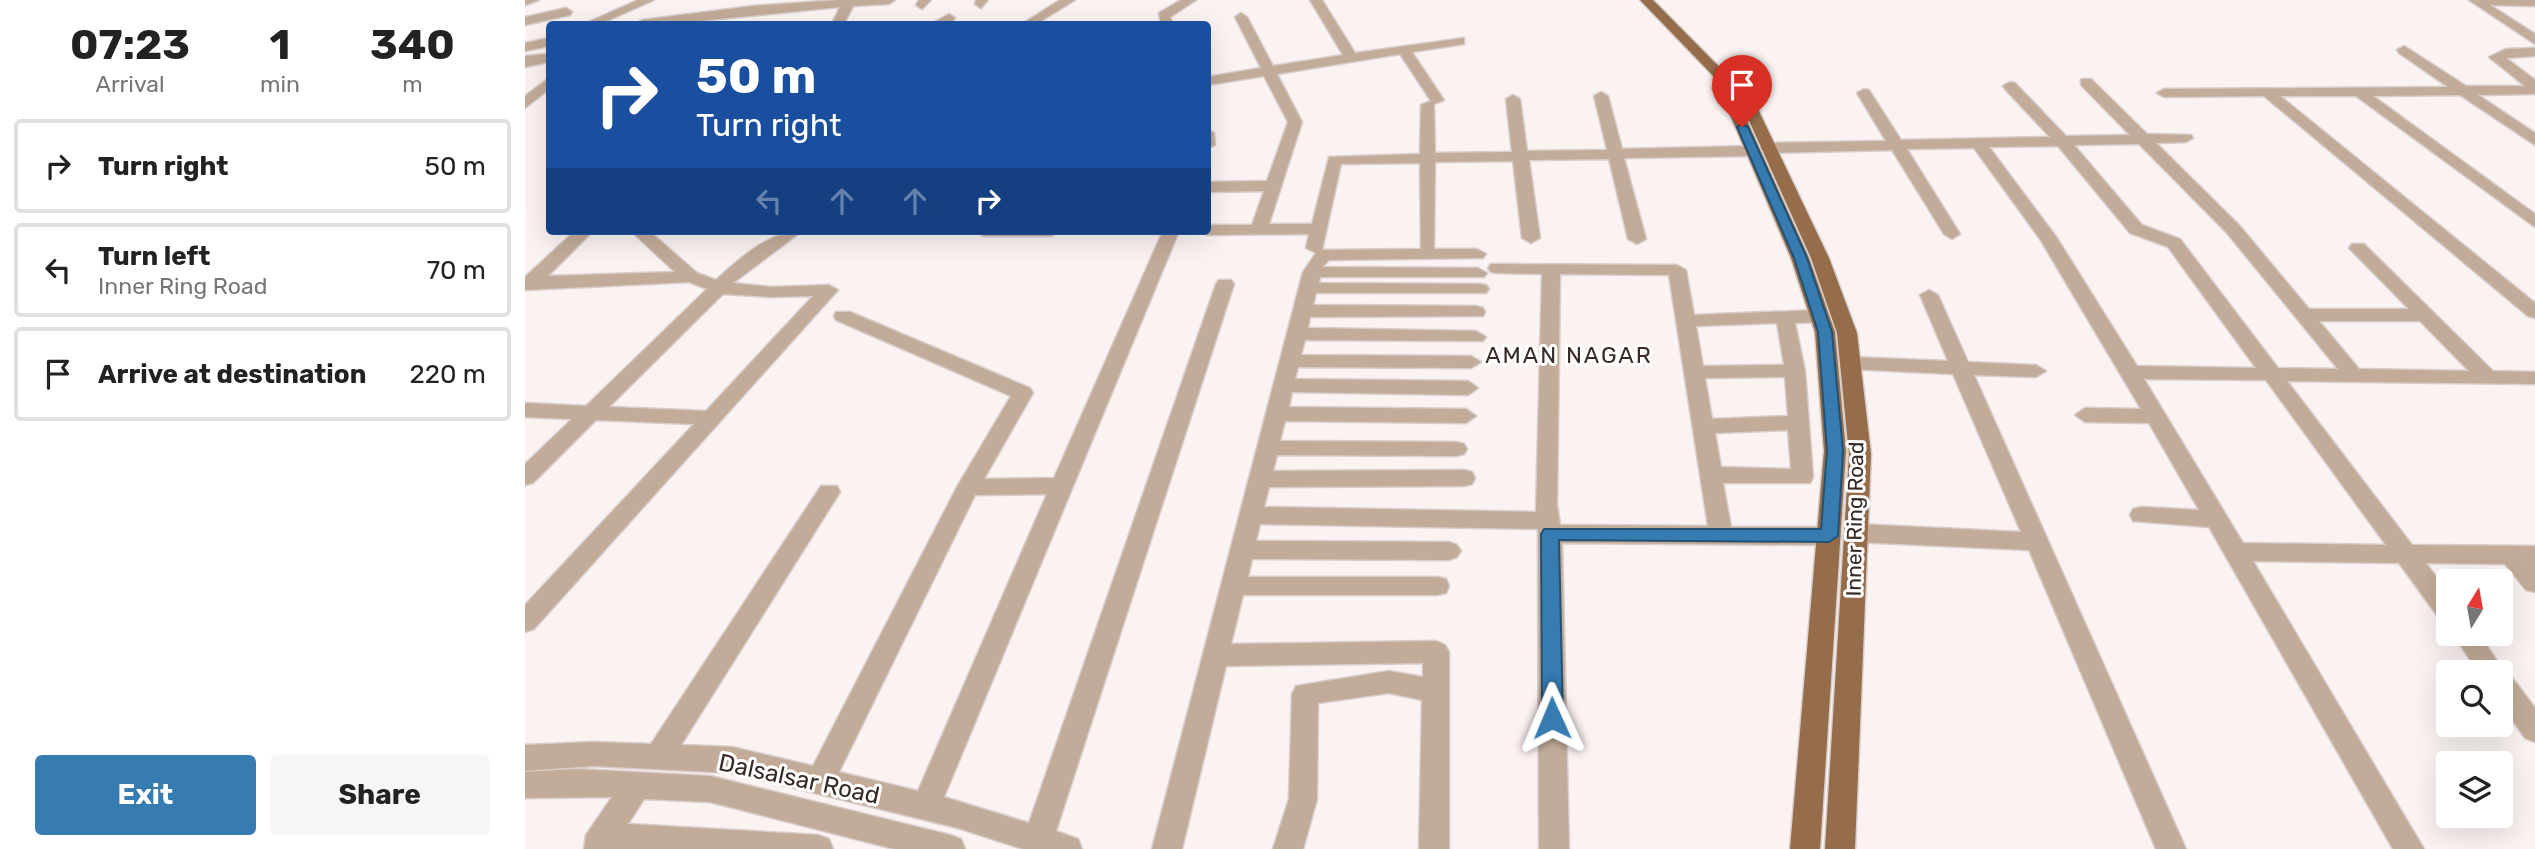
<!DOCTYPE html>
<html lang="en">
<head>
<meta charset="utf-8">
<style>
	body { margin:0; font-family:Rubik,sans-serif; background:#f6f6f6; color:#222; height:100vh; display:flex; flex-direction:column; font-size:26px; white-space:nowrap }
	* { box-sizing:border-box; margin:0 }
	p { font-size:23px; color:#767676 }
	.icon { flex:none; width:38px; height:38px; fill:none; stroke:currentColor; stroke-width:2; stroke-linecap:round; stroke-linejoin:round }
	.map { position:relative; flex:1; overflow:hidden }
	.drawer { display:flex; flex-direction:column; background:#fff; width:525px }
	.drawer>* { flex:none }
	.hud { position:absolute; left:21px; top:21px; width:665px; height:214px; border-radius:7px; box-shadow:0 7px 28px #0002; background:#1a4fa0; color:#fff; overflow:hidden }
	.needle { width:46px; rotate:11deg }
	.controls { position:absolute; left:1911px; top:569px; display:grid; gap:14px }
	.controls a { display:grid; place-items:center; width:77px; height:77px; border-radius:7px; background:#fff; box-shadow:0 7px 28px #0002; font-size:35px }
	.pin { position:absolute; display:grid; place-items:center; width:60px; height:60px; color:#fff; margin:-72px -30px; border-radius:50% 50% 50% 0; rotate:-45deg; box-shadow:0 0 7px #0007 }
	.pin .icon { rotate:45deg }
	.me { position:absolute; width:77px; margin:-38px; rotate:359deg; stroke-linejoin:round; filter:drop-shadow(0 0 5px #0008) }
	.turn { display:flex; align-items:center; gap:24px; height:147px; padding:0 35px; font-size:32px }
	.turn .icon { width:91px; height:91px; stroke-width:2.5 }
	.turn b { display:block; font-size:49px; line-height:60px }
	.lanes { display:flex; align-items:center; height:66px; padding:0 35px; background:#0003; justify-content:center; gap:35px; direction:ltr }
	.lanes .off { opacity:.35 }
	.eta { display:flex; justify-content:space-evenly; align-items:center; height:119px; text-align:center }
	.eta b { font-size:42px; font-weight:700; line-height:49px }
	.primary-button { display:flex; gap:14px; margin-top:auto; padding:14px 35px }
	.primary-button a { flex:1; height:80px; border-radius:7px; background:#367cb1; color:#fff; font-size:28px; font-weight:700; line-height:80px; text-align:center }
	.primary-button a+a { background:#f6f6f6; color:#222 }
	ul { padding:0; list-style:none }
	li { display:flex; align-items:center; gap:21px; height:94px; margin:0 14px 10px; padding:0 21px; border:4px solid #e0e0e0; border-radius:7px }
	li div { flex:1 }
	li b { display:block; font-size:26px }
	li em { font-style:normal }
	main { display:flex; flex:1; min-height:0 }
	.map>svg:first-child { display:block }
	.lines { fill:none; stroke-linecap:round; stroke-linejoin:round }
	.minor-casing { stroke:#d8cfcd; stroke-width:3 }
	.major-casing { stroke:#d8cfcd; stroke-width:3 }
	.minor { fill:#c2ab98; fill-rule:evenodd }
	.major { fill:#956d4a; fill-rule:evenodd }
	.route { fill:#367cb1; stroke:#235173; stroke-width:2 }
	.labels { text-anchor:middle; stroke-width:6; stroke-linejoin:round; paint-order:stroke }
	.street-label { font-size:21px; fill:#382a27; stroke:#fff }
	.neighbourhood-label { font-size:23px; letter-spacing:2px; fill:#382a27; stroke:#fff }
	.near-street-label { font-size:24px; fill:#382a27; stroke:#fff }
</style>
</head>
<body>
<main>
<section class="drawer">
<div class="eta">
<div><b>07:23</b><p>Arrival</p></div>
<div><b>1</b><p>min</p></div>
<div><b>340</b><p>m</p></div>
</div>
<ul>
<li><svg class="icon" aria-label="right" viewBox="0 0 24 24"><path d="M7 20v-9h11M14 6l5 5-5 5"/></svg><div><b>Turn right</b></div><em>50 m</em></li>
<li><svg class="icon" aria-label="left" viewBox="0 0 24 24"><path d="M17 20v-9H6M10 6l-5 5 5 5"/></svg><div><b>Turn left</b><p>Inner Ring Road</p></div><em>70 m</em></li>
<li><svg class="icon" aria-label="arrive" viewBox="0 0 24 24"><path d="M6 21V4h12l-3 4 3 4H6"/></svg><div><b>Arrive at destination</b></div><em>220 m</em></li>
</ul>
<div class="primary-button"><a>Exit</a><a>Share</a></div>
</section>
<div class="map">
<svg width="2010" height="849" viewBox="0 0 2010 849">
	<rect width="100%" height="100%" fill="#fbf3f2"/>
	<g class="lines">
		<defs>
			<g id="minor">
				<polygon points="0,0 14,0 0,5"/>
				<polygon points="113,0 129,0 75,24 59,24"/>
				<polygon points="314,0 370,0 364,4 328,6 319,24 307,24 315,7 143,24 111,24 117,20 228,6"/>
				<polygon points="394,0 406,0 397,9 391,5"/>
				<polygon points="451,0 463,0 456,8 450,4"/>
				<polygon points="535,0 550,0 511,24 497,24"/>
				<polygon points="656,0 671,0 645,17 648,24 636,24 634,13"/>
				<path d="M785,0H797L830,53L939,38V44L887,52L919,100L909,104L910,153L987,152L981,99L988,95L995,99L1002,151L1082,150L1069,96L1076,92L1083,96L1097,149L1227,146L1235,151L1227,156L1099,158L1121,239L1112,244L1103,239L1084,159L1004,160L1015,238L1006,243L997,238L988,161L910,162L909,249H952L961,254L958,258L804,260L797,267L953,268L962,273L959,277H795L794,283L955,284L961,285L964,289L961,293H791L788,305L951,306L958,308L960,312L958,316L785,317L783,328L951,331L961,337L958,341L780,340L776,355L946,356L956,362L946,368L773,367L770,379L943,381L953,388L943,395L767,392L764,407L941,409L951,416L941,423L760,421L755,441L931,442L939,444L942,449L939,454L931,456L752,455L748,471L939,470L947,472L950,478L947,484L939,486L744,487L739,507L1011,512L1017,274L972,273L966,272L963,268L966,264L1152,265L1161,270L1169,315L1295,310L1304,316L1295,322L1270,323L1280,371L1288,477L1285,483H1198L1206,527H1304L1312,530L1316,536L1312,542L1304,545L1037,543L1044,849H1014L1013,529L735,524L731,541L924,542L932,545L936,551L932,557L924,560L727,559L723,577H912L921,579L924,586L921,593L912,595H718L706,644L911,641L920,645L924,652V849H894L897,700L864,693L793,703L792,799L778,849H748L764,799L767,694L771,686L864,671L898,677V663L701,666L657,849H627L778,272L791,253L781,248L784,234L682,235L674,231H682V225H727L739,191L682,192V182L742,181L763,122L739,76L682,85V77L736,68L710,17L716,13L722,17L748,66L818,55ZM875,54L906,101L896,105L895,154L804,157L787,224H744L777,122L752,74ZM895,163L896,249L797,250L816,164ZM1035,274L1144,275L1183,526L1035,525L1032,504ZM1252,323L1259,365L1178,366L1171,326ZM1260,377L1263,416L1187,419L1180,378ZM1263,430L1266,469L1196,467L1190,433Z"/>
				<polygon points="1944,0 2010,0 2010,6 1965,5 2010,34 2010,44"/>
				<polygon points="41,8 47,12 45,15 0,25 0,17"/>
				<path d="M424,14L430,18C424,26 414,25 406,24Z"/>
				<polygon points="24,38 24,46 0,51 0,43"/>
				<polygon points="1879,46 1941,86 2000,86 1964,57 1981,49 2010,48 2010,56 1981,58 2010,80 2010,94 1953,95 2010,133 2010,145 1935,95 1848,96 2010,214 2010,227 1831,96 1755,96 2010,303 2010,318 2003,316 1739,96 1639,97 1632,93 1639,89 1923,87 1874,53 1872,50"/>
				<polygon points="24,54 24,62 0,67 0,56"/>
				<polygon points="24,78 24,89 0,108 0,96"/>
				<path d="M1556,79H1566L1622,134L1666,135L1668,138L1661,142L1631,143L1714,225L1784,309H1884L1824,248L1827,244H1839L1968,371L2010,372V384L1762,381L1887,545L2010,546V592L2001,590L1980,564L1901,563L1923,593V621L1914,618L1874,563L1728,561L1899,849H1868L1684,527L1608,521L1605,515L1608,509L1616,507L1674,510L1624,423L1560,422L1550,415L1560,408L1616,409L1515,239L1449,148L1382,149L1435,234L1427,239L1419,234L1367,150L1243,153L1235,148L1243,143L1361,141L1332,93L1339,89L1344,90L1376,140L1525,137L1480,89L1478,86L1485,82L1490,83L1541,136L1605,135L1556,85ZM1614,144L1702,233L1813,369L1753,368L1655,239L1617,225L1549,145ZM1533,146L1605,233L1643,247L1731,368L1612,366L1532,238L1464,147ZM1794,321H1895L1944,371L1834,369ZM1619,379L1741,380L1861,545L1718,543Z"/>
				<polygon points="682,129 689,133 690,145 682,149"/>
				<path d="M50,231H68L23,276L150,272L106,231H124L172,273L191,280C215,258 245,231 277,231L208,283L246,287L304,285L313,290L9,629L0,632V605L169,424L71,420L8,483L0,485V464L47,419L0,417V403L61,406L182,289L164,282L0,290V277ZM198,294L246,297L288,296L181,411L84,407Z"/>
				<polygon points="451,231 534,231 526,236 459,236"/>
				<path d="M638,231H654L419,797L504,823L691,284L694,280H706L709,284L531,831L553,839L557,849H498L433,828L207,773L69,766L0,771V745L69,742L126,744L296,486H312L315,492L156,745L207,747L288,766L432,487L486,396L311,320L309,316L311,312H325L505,388L508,393L459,479L529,478ZM522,494L393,791L314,772L450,495Z"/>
				<polygon points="1404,290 1413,295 1443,362 1511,365 1521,371 1511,377 1449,375 1661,849 1631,849 1504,550 1331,542 1323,539 1319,533 1323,527 1331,524 1496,532 1428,374 1325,369 1315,363 1325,357 1423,361 1395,295"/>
				<polygon points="1928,634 1954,634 1980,673 1985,675 2010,708 2010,742 2000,738 1976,704 1976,672 1953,672"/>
				<polygon points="50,769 185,776 425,835 436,839 440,849 369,849 185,802 119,799 103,824 293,835 304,839 308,849 59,849 61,835 87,797 0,798 0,772"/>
			</g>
			<polygon id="major" points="1115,0 1128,0 1230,103 1304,258 1332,333 1346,454 1330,849 1300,849 1324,454 1312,333 1286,258 1217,105 1213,101 1284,258 1310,332 1321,451 1295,849 1265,849 1299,451 1290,332 1266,258 1201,105 1187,88 1197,85"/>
		</defs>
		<use href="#minor" class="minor-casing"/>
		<use href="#major" class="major-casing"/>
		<use href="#minor" class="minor"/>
		<use href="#major" class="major"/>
	</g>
	<polygon class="route" points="1217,124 1223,127 1282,258 1307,332 1318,451 1313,536 1304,542 1034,540 1038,718 1035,724 1027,727 1020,724 1017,718 1016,534 1019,529 1296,529 1302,451 1293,332 1269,258 1212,127"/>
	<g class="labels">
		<g class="street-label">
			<text transform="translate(1330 519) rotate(-89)" y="7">Inner Ring Road</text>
		</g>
		<g class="neighbourhood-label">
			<text x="1044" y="363">AMAN NAGAR</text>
		</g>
		<g class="near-street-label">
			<text transform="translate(274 779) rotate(12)" y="8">Dalsalsar Road</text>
		</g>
	</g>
</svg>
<div class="controls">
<a><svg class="needle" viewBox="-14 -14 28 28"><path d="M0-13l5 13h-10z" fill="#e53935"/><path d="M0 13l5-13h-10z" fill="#767676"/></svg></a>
<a><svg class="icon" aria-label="search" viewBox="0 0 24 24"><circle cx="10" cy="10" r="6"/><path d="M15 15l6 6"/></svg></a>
<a><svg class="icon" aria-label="layers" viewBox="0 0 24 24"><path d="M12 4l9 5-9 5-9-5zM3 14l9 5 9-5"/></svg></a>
</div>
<div class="pin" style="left:1217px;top:127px;background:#d93025"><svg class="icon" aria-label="arrive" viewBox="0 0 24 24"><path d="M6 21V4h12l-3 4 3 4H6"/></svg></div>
<svg class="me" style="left:1027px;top:718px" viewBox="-20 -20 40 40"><path d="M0-17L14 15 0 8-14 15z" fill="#367cb1" stroke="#fff" stroke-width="4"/></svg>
<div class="hud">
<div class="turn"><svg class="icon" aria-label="right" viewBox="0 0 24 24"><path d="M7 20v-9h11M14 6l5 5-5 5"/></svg><div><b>50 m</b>Turn right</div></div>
<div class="lanes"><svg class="icon off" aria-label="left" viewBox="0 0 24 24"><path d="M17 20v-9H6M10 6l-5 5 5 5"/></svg><svg class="icon off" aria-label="ahead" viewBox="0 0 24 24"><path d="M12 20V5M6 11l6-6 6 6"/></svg><svg class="icon off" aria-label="ahead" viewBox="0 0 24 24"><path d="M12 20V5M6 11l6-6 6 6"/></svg><svg class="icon" aria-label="right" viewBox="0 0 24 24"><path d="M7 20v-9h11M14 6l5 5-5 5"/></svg></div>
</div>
</div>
</main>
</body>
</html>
